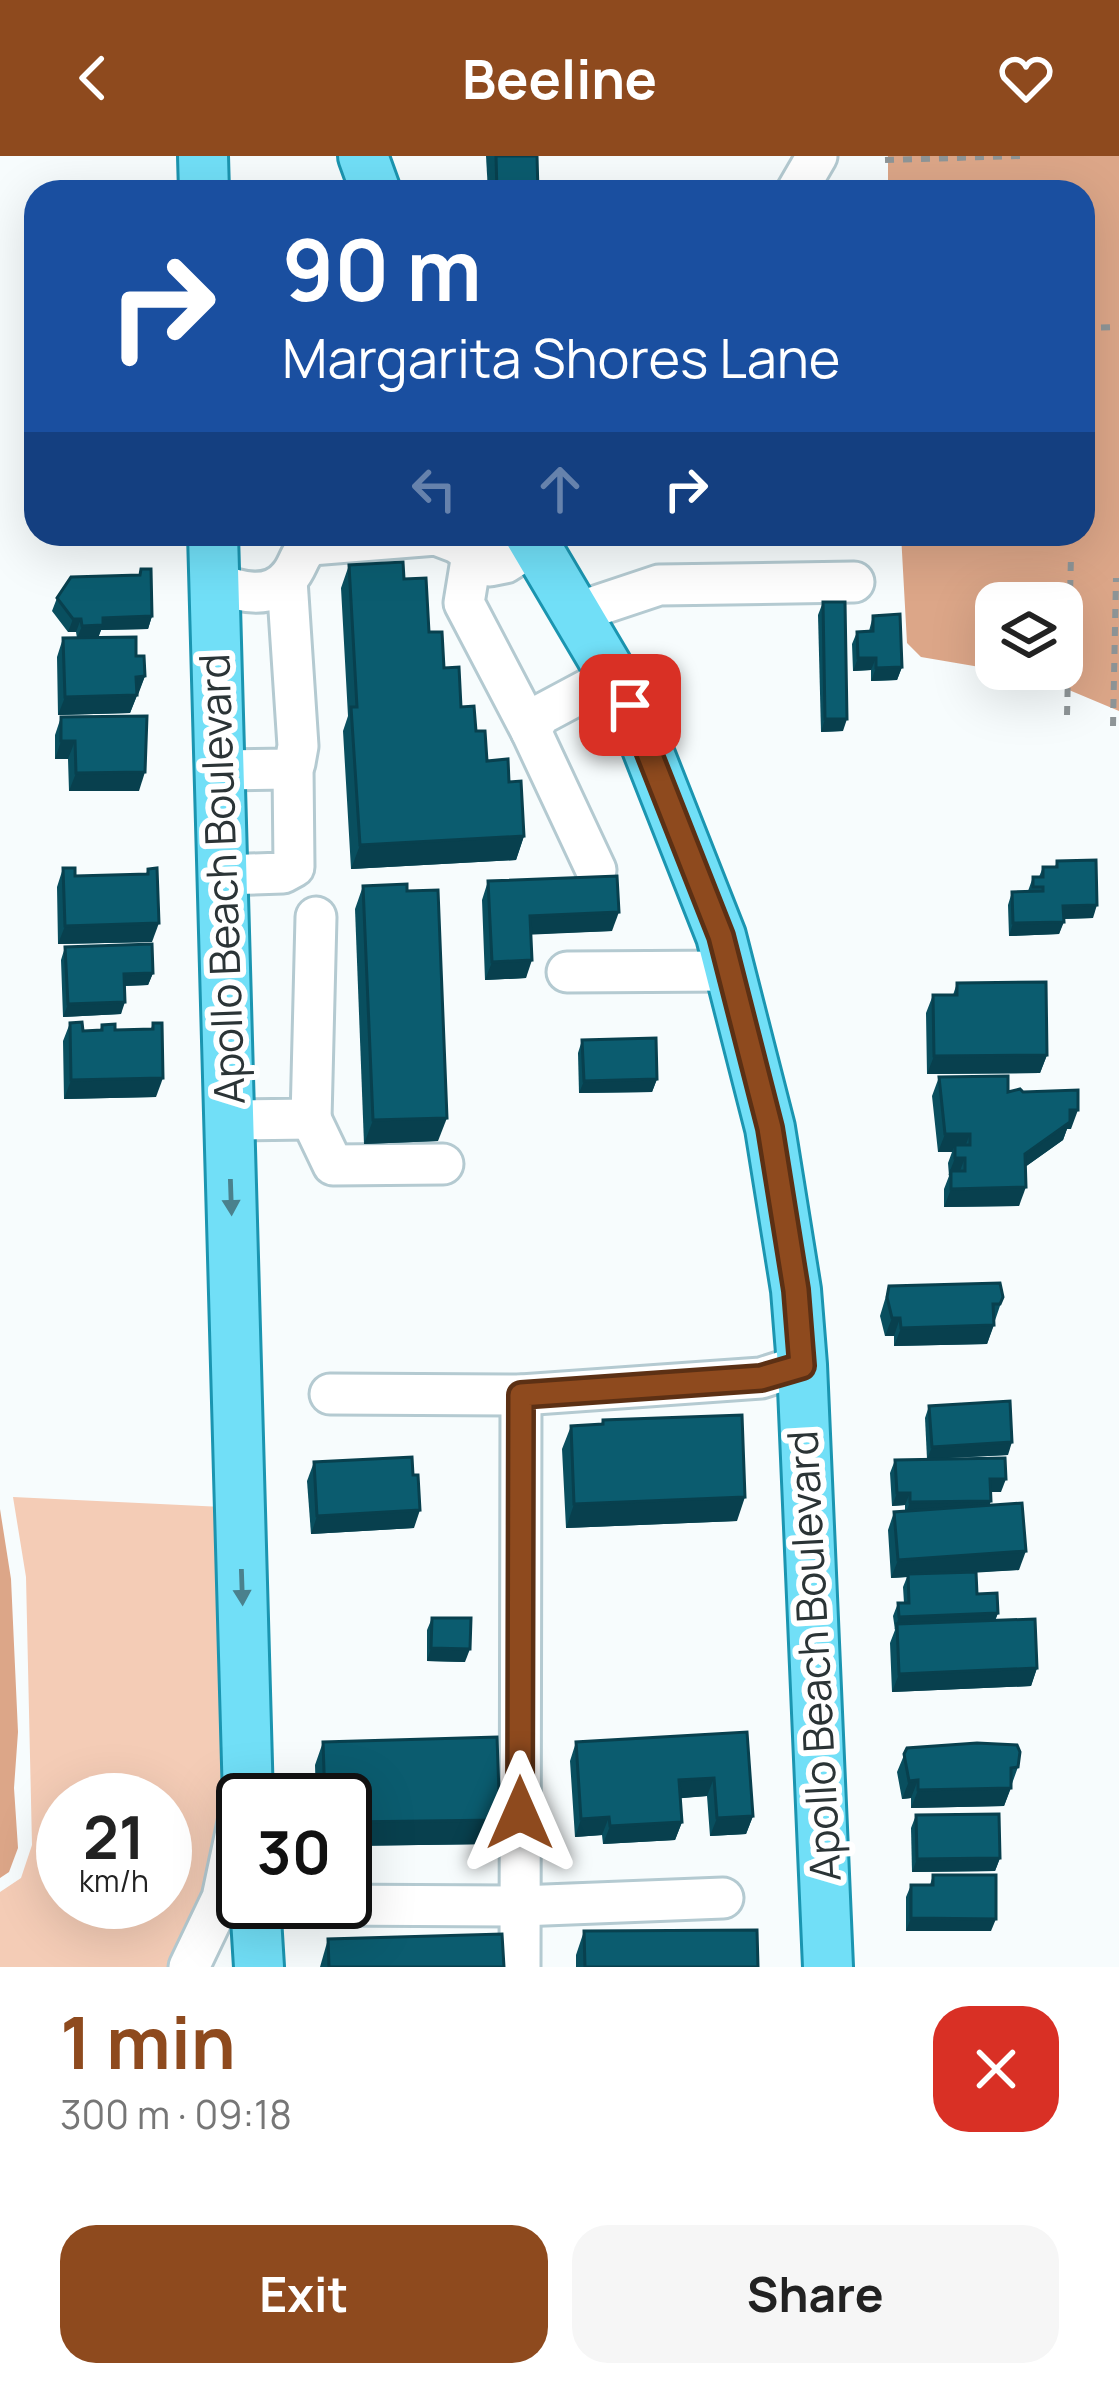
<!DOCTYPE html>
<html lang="en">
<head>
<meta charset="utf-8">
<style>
	body { margin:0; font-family:Manrope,sans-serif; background:#f6f6f6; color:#222; height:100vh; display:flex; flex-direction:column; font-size:45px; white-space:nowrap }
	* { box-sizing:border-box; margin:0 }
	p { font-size:39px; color:#767676 }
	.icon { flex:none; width:66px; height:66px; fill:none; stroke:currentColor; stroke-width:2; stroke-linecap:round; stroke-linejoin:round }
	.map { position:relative; height:1811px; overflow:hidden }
	.side { display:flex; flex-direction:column; background:#fff; flex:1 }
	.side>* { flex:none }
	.guide { position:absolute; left:24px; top:24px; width:1071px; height:366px; border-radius:36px; box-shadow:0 12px 48px #0002; background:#1a4fa0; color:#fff; overflow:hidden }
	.controls { position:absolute; left:975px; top:426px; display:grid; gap:24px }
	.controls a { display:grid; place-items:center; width:108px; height:108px; border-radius:24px; background:#fff; box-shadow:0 12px 48px #0002; font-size:60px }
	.speed { position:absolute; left:36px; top:1617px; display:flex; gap:24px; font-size:60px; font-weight:700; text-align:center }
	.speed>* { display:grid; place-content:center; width:156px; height:156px; border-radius:50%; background:#fff; box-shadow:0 12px 48px #0002; line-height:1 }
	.speed small { font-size:30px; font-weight:400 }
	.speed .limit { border:6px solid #111; border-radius:18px; background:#fff; color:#111 }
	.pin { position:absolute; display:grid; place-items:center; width:102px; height:102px; color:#fff; margin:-51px; border-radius:24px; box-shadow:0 6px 18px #0006 }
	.me { position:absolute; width:132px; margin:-66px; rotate:0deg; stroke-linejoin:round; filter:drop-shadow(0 0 9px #0008) }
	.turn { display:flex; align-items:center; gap:42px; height:252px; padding:0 60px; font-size:54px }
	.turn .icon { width:156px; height:156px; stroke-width:2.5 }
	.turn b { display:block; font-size:84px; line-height:102px }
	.lanes { display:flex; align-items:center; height:114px; padding:0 60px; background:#0003; justify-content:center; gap:60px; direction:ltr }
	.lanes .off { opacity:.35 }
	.round { display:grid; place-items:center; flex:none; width:126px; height:126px; border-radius:36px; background:#f6f6f6 }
	.overview { display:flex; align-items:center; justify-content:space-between; height:204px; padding:0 60px }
	h1 { font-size:72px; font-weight:700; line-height:90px; color:#8e4a1e }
	.primary-button { display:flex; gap:24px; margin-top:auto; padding:24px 60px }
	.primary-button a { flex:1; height:138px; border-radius:36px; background:#8e4a1e; color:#fff; font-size:48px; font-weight:700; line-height:138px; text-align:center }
	.primary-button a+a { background:#f6f6f6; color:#222 }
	header { display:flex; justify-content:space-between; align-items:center; height:156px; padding:0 60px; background:#8e4a1e; color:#fff; font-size:54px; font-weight:700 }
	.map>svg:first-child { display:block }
	.green { fill:#f4ccb6; fill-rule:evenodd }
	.water { fill:#dca688; fill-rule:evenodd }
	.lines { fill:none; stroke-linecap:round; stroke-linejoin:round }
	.minor-casing { stroke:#b4cad1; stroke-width:45 }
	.major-casing { stroke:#1b95b0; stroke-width:54 }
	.path { stroke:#8e9597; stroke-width:6; stroke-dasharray:9 9; stroke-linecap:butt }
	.minor { stroke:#fff; stroke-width:39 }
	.major { stroke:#71dff7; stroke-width:48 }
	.wall { fill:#094f5f }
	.shaded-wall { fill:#08404e }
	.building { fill:#0b5c6f; stroke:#08404e; stroke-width:3 }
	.oneway { fill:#4a818d }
	.route-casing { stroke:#5c3014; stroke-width:30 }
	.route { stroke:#8e4a1e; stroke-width:21 }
	.labels { text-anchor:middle; stroke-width:12; stroke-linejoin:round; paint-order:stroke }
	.street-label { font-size:42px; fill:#2b3436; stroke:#fff }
</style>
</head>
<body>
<header><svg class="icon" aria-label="back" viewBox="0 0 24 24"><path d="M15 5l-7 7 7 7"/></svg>Beeline<svg class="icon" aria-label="heart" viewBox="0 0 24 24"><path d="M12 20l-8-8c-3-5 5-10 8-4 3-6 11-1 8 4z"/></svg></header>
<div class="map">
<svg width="1119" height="1811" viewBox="0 0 1119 1811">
	<rect width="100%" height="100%" fill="#f7fcfd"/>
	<path class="green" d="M13,1341L223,1351L230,1624L207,1738L171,1811H0V1736L21,1722L32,1689L26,1421ZM63,1644H165V1746H63Z"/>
	<g class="water">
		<path d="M888,0H1119V555L1038,521L921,501L907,487L901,378H1083V36H888ZM1062,447V513H996V447Z"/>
		<polygon points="0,1353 11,1423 18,1576 14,1632 18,1692 9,1716 0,1722"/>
	</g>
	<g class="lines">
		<defs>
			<g id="minor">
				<polyline points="796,36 817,0"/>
				<polyline points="472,398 464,447 531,575"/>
				<path d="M214,426C238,436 270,445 289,421C299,410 298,398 311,389L436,379L457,387L490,410L505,407L535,388"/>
				<polyline points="575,457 659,429 854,426"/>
				<polyline points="219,614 289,613 295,607 298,590 287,424"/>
				<polyline points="596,714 531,575 540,559 613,520"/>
				<polyline points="222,719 283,717 294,711 293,611"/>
				<polyline points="567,816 730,815"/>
				<polyline points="311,963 333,1009 443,1008"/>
				<polyline points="229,964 311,963 316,761"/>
				<polyline points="330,1238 521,1239 761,1222 802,1209"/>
				<polyline points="323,1749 520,1750 723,1742"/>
				<polyline points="189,1811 222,1742 247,1624"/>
				<polyline points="520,1811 521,1239"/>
			</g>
			<g id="major">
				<polyline points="203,0 204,36"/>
				<polyline points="363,0 376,36"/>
				<polyline points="213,378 248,1644"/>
				<polyline points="529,378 630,549 721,780 770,972 796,1134 802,1209 828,1811"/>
				<polyline points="255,1746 259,1811"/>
			</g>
		</defs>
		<use href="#minor" class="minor-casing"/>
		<use href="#major" class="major-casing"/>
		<g class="path">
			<polyline points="885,4 1021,0"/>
			<polyline points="1083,172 1119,171"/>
			<polyline points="1067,559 1071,400"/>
			<polyline points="1113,570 1116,422"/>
		</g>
		<use href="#minor" class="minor"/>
		<use href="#major" class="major"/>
	</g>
	<g class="wall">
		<polygon points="486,0 537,0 538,36 488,36"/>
		<polygon points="349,409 404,423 461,551 476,575 487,605 509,626 524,680 516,704 351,713 343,575 348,560 341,432"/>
		<polygon points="141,413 152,460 148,473 101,474 98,482 136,500 145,520 130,557 58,559 57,501 63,482 77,482 76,476 68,476 52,455 57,442 139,419"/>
		<polygon points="823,446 843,575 821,576 818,459"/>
		<polygon points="873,460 902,511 897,524 871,525 871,514 853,515 852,488 857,476 869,475"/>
		<polygon points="61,561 139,635 69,635 68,603 55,603 55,579"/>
		<polygon points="1057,705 1093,762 1064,763 1059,778 1009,780 1008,749 1012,736 1028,735 1033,721 1039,721 1043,711 1055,711"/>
		<polygon points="63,712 75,720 146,718 148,713 152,786 58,788 57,731"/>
		<polygon points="488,725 612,775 531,778 526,822 485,824 482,744"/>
		<polygon points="363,730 438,985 364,988 355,753"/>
		<polygon points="65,791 153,817 148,829 125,830 121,858 63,861 61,804"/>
		<polygon points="957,827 1047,899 1040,917 927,918 926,857 933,839 953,839"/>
		<polygon points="70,867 83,875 100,874 102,869 115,874 151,873 153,867 156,941 64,943 63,885"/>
		<polygon points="582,884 657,923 652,936 579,937 578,897"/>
		<polygon points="939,921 1008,936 1071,973 1067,973 1063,984 1025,1011 1019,1050 944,1051 944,1033 949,1020 948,1007 952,996 938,996 932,940"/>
		<polygon points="889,1130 1003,1141 987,1188 894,1190 894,1180 885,1180 880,1160"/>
		<polygon points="929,1250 1008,1299 927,1303 925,1262"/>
		<polygon points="603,1264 737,1365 566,1372 562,1293 571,1270 601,1268"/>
		<polygon points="895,1304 1001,1336 990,1336 989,1349 1019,1414 976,1416 977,1438 998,1457 995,1465 1037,1512 1031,1530 892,1536 890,1487 895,1474 893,1460 898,1447 904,1447 903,1431 907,1421 891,1422 888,1374 894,1356 905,1355 905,1349 892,1350 890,1317"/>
		<polygon points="314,1306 413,1319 414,1372 311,1378 307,1325"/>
		<polygon points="432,1462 465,1506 427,1505 427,1474"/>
		<polygon points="747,1576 753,1660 746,1678 710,1680 707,1640 680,1642 682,1666 675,1684 603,1688 602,1679 575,1681 570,1605 576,1586"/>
		<polygon points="323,1586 492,1688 345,1690 345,1644 316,1644 315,1609"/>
		<polygon points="907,1592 1018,1611 1004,1650 911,1652 911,1642 902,1643 897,1616"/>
		<polygon points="916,1659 1000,1702 995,1715 912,1716 911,1672"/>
		<polygon points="933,1719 991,1775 906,1775 906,1741 911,1729 930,1729"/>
		<polygon points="584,1775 758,1811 576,1811 576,1799"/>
		<polygon points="328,1783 504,1811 320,1811"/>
	</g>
	<g class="shaded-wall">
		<polygon points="152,460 148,473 101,474 98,482 77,482 82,470 103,462"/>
		<polygon points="73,463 81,463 76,476 68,476"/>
		<polygon points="858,502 876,502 871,514 853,515"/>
		<polygon points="902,511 897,524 871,525 876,512"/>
		<polygon points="145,520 138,539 130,539 137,539 130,557 58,559 65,541 136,521"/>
		<polygon points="825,563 847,563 843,575 821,576"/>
		<polygon points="61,585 75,585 68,603 55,603"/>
		<polygon points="145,616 139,635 69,635 76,617"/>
		<polygon points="524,680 516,704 351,713 360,689"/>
		<polygon points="1097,749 1093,762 1059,763 1063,750"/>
		<polygon points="619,756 612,775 523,779 530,760"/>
		<polygon points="1064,766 1059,778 1009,780 1013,767"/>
		<polygon points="159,767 152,786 58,788 65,770"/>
		<polygon points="532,804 526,822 485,824 492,806"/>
		<polygon points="153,817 148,829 120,830 124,818"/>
		<polygon points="125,846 121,858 63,861 68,848"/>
		<polygon points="1047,899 1040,917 927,918 934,900"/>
		<polygon points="163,922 156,941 64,943 71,924"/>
		<polygon points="657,923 652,936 579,937 584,925"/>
		<polygon points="1070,954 1078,954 1071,973 1067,973 1063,984 1018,1016 1025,998"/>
		<polygon points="447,962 438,985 364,988 373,964"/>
		<polygon points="945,978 970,978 963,996 955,989 952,996 938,996"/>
		<polygon points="955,1002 965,1002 958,1020 951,1015 948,1020"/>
		<polygon points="1026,1031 1019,1050 944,1051 951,1033"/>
		<polygon points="892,1162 900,1162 894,1180 885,1180"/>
		<polygon points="994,1169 987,1188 894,1190 901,1172"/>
		<polygon points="1012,1286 1008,1299 927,1303 932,1291"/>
		<polygon points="990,1323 1006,1323 1001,1336 986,1336"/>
		<polygon points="897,1337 910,1337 905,1349 892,1350"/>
		<polygon points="745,1341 737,1365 566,1372 574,1348"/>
		<polygon points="991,1345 986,1358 905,1359 910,1346"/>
		<polygon points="420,1354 414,1372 311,1378 317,1360"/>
		<polygon points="1026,1395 1019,1414 891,1422 898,1404"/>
		<polygon points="998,1457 993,1469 897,1468 894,1474 899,1461"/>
		<polygon points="431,1492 470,1493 465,1506 427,1505"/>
		<polygon points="1037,1512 1031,1530 892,1536 899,1518"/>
		<polygon points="714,1622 707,1640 672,1643 679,1624"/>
		<polygon points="918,1624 911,1642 902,1643 909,1625"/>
		<polygon points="1011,1632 1004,1650 911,1652 918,1634"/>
		<polygon points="753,1660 746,1678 710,1680 717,1662"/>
		<polygon points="609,1661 602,1679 575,1681 581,1663"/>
		<polygon points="500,1664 492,1688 345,1690 345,1666"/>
		<polygon points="682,1666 675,1684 603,1688 610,1670"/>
		<polygon points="1000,1702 995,1715 912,1716 917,1703"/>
		<polygon points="911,1762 996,1763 991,1775 906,1775"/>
	</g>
	<g class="building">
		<polygon points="496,0 537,0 538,36 497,36"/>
		<polygon points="790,32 790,36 648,36"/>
		<polygon points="403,406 404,423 426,422 429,476 442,476 444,512 459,511 461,551 474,550 476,575 485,575 487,605 508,603 509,626 521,625 524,680 360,689 351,551 357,551 349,409"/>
		<polygon points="141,413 151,413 152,460 103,462 103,469 82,470 81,463 73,463 57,442 71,421 140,419"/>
		<polygon points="823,446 845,446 847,563 825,563"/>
		<polygon points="900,458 902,511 876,512 876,502 858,502 857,476 873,475 873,460"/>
		<polygon points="136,481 136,500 144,500 145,520 136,521 137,539 65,541 63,482"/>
		<polygon points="147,560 145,616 76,617 75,585 61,585 61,561"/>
		<polygon points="1096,704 1097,749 1063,750 1064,766 1013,767 1012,736 1043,735 1043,731 1033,731 1033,721 1043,721 1043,711 1057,711 1057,705"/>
		<polygon points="63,712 75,712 75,720 148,718 148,713 157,712 159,767 65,770"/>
		<polygon points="617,720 619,756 530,760 532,804 492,806 488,725"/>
		<polygon points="407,728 407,735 438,734 447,962 373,964 363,730"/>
		<polygon points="152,788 153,817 124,818 125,846 68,848 65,791"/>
		<polygon points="1046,826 1047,899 934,900 933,839 957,839 957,827"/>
		<polygon points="82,866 83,875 102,874 102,869 115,868 115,874 153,873 153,867 162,867 163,922 71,924 70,867"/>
		<polygon points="656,882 657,923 584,925 582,884"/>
		<polygon points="1008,920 1008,936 1020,933 1023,936 1078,934 1078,954 1070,954 1070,966 1025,998 1026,1031 951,1033 951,1015 965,1015 965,1002 955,1002 955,989 970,989 970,978 945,978 939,921"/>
		<polygon points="1000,1127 1003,1141 1000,1148 993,1148 994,1169 901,1172 900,1162 892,1162 887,1141 889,1130"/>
		<polygon points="1010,1245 1012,1286 932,1291 929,1250"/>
		<polygon points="742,1259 745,1341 574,1348 571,1270 603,1268 603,1264"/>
		<polygon points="412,1301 413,1319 418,1319 420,1354 317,1360 314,1306"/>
		<polygon points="1005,1302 1006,1323 990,1323 991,1345 910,1346 910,1337 897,1337 895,1304"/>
		<polygon points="1022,1347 1026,1395 898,1404 894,1356"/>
		<polygon points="976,1416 977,1438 997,1437 998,1457 899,1461 898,1447 909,1447 908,1418"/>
		<polygon points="432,1462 471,1462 470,1493 431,1492"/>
		<polygon points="1035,1463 1037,1512 899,1518 897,1468"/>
		<polygon points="747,1576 753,1660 717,1662 714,1622 679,1624 682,1666 610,1670 609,1661 581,1663 576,1586"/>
		<polygon points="497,1581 500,1664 345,1666 345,1644 325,1644 323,1586"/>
		<polygon points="977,1587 1017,1589 1020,1596 1018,1611 1011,1612 1011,1632 918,1634 918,1624 909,1625 904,1598 907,1592"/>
		<polygon points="999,1658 1000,1702 917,1703 916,1659"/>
		<polygon points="933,1719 996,1719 996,1763 911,1762 911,1729 933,1729"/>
		<polygon points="757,1774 758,1811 585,1811 584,1775"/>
		<polygon points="502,1778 504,1811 329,1811 328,1783"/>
	</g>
	<defs><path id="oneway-solid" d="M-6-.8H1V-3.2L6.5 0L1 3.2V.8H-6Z" transform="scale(3)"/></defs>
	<g class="oneway">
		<use href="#oneway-solid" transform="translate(231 1041) rotate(88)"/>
		<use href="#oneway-solid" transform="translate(242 1431) rotate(88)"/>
	</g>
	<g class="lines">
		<defs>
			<polyline id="route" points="520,1657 521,1239 761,1222 802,1210 796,1134 770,972 721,780 630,549"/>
		</defs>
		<use href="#route" class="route-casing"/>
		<use href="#route" class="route"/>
	</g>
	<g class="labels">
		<g class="street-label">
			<text transform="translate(222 723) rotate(-92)" y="15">Apollo Beach Boulevard</text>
			<text transform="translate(814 1500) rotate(-93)" y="15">Apollo Beach Boulevard</text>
		</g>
	</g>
</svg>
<div class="controls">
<a><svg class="icon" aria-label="layers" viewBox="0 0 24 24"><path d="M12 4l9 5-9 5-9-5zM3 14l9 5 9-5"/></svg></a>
</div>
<div class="speed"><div>21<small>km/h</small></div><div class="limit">30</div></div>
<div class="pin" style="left:630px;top:549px;background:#d93025"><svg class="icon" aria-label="arrive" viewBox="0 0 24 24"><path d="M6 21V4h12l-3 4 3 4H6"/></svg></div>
<svg class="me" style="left:520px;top:1657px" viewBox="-20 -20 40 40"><path d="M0-17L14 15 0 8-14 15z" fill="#8e4a1e" stroke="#fff" stroke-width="4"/></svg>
<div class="guide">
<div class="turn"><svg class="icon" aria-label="right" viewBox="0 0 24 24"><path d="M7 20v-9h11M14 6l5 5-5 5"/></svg><div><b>90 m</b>Margarita Shores Lane</div></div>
<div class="lanes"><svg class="icon off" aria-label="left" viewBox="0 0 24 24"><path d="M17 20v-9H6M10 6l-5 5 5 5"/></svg><svg class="icon off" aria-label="ahead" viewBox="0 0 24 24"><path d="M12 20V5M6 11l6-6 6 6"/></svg><svg class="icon" aria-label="right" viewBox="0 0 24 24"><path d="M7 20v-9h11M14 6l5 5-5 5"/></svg></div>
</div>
</div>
<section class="side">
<div class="overview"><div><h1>1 min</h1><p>300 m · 09:18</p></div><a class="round" style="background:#d93025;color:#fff"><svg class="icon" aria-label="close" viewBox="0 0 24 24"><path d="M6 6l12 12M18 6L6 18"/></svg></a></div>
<div class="primary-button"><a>Exit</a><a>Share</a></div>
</section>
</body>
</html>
